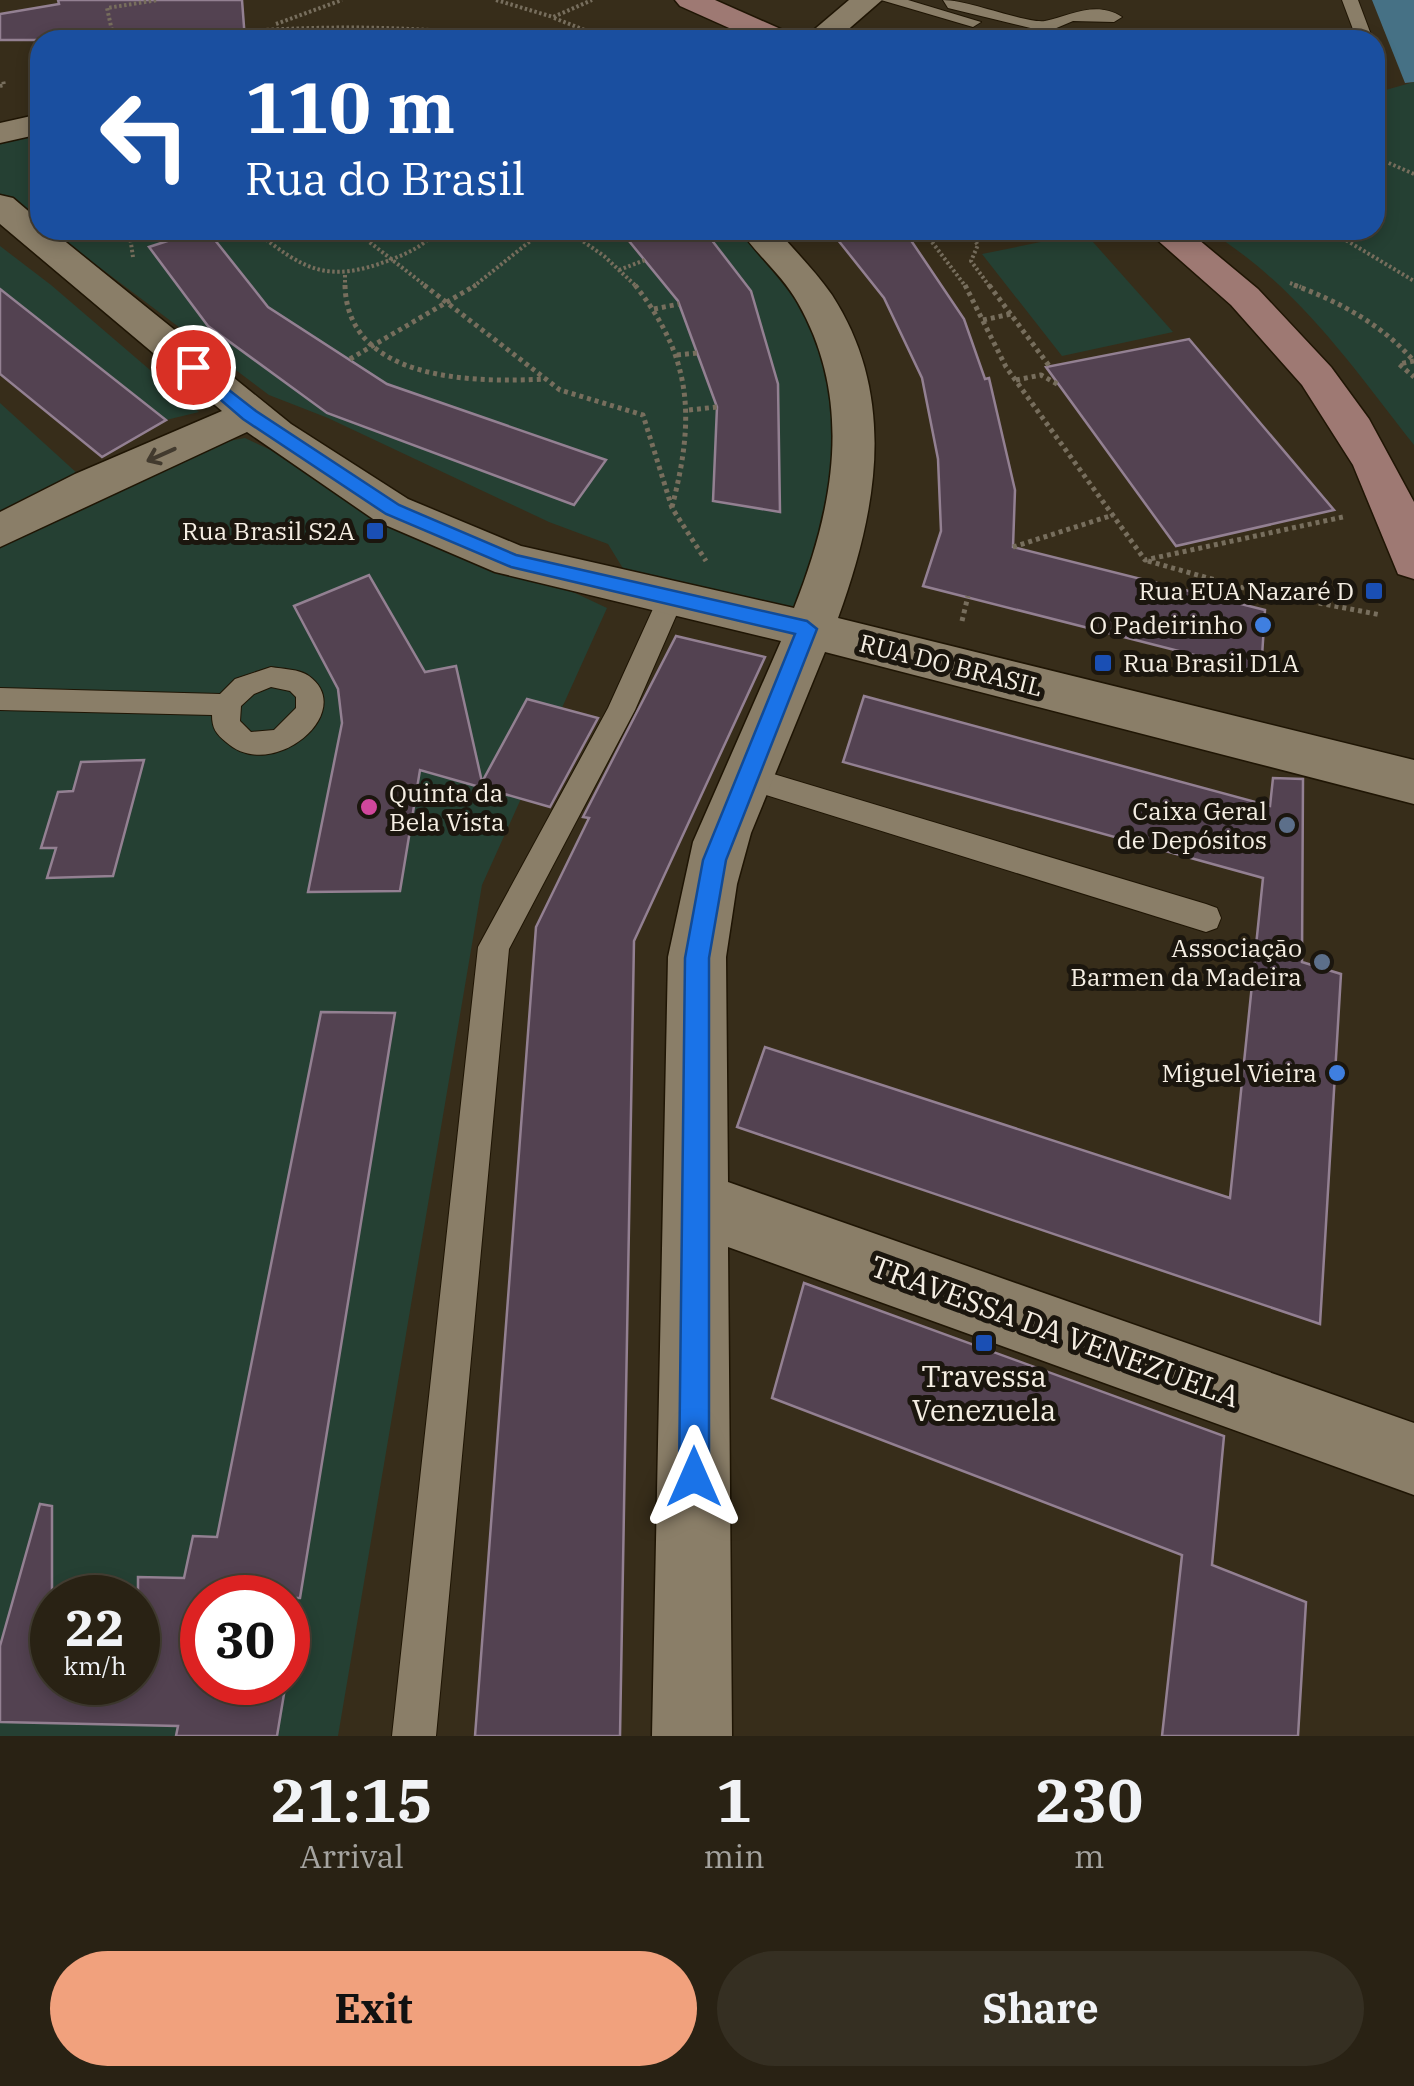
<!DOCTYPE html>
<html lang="en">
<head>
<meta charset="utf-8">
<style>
	body { margin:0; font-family:"IBM Plex Serif",serif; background:#352f22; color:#f1f3f6; height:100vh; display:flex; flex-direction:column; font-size:38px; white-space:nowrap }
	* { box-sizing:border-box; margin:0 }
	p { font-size:32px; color:#a5a4a0 }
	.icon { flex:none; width:55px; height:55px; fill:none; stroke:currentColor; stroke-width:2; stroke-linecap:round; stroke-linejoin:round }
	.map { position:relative; height:1736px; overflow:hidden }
	.panel { display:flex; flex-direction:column; background:#292214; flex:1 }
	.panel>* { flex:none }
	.hud { position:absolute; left:30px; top:30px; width:1355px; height:210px; border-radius:30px; box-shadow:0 5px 15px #0003,0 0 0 2px #453f34; background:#1a4fa0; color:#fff; overflow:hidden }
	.speed { position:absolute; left:30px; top:1575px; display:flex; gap:20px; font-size:50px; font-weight:700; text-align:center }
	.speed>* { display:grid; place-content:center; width:130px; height:130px; border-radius:50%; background:#292214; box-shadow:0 5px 15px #0003,0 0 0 2px #453f34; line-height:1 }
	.speed small { font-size:25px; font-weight:400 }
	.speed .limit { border:15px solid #d22; background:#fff; color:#111 }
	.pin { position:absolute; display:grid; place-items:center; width:85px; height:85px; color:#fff; margin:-42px; border:5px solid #fff; border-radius:50%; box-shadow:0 2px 10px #0007 }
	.me { position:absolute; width:110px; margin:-55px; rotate:0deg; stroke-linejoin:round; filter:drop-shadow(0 0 8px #0008) }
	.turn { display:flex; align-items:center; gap:35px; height:210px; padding:0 50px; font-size:45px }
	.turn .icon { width:130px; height:130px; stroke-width:2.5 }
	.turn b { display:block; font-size:70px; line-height:85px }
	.eta { display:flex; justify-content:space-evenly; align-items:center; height:170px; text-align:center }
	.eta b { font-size:60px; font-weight:700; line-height:70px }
	.cta { display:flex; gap:20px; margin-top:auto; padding:20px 50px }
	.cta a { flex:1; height:115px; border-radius:60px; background:#f1a17d; color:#111; font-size:40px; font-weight:700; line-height:115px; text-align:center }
	.cta a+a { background:#352f22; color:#f1f3f6 }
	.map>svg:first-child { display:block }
	.green { fill:#254033; fill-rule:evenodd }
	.water { fill:#467185 }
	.building { fill:#534251; stroke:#938092; stroke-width:2.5 }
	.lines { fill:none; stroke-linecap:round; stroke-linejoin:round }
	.lane-casing { stroke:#1f1504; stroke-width:2 }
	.street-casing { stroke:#1f1504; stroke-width:3 }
	.secondary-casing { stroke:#1f1504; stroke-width:3 }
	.path-far1 { stroke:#776e5d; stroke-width:4; stroke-dasharray:2.5 2.5; stroke-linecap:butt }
	.path { stroke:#776e5d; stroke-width:5; stroke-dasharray:4 4; stroke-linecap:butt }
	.lane { fill:#8a7e68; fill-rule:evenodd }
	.street { fill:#8a7e68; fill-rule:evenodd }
	.secondary { fill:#9e7973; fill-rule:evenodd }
	.oneway { stroke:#423a2e }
	.route { fill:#1a73e8; stroke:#114b97; stroke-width:2.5 }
	.transit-dot { fill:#1a4fb4; stroke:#1b160e; stroke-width:4 }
	.shop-dot { fill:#3f7fe0; stroke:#1b160e; stroke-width:4 }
	.hotel-dot { fill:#d1479c; stroke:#1b160e; stroke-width:4 }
	.service-dot { fill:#5c6f8a; stroke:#1b160e; stroke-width:4 }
	.labels { text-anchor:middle; stroke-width:10; stroke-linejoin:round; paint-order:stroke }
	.poi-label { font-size:25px; fill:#f5eee3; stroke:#1b160e; text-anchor:end }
	.street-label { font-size:25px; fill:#f5eee3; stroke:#1b160e }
	.near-street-label { font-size:30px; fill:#f5eee3; stroke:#1b160e }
	.near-poi-label { font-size:30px; fill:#f5eee3; stroke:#1b160e }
</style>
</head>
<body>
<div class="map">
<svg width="1414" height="1736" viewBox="0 0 1414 1736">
	<rect width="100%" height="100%" fill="#372d1a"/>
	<g class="green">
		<path d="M1414,82V445C1352,366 1295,283 1207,230H1375V93Z"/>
		<polygon points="40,126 40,223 0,196 0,134"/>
		<polygon points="50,230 201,230 150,248 208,327 334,416 574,504 605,460 387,384 268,307 207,230 618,230 678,301 717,407 713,501 780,512 778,384 751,291 704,230 758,230 849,378 807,629 638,593 608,544 549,522 328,418 269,395"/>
		<polygon points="1085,233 1173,332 1062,356 982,254"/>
		<polygon points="0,246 51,285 199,412 166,420 0,289"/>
		<polygon points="0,403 90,485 0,531"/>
		<path d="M245,438L607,608L482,885L338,1736H0V543L212,444ZM52,1598H138V1682H52ZM202,1598H288V1682H202Z"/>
	</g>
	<polygon class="water" points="1372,0 1414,0 1414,82 1405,83"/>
	<g class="building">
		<polygon points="58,0 242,0 245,40 0,40 0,14 59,4"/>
		<polygon points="201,230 207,230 268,307 387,384 606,460 574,505 327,413 208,326 149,247"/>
		<polygon points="620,230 704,230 751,291 778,384 780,512 713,501 717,407 678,301"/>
		<polygon points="830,230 904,230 964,319 985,379 989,378 1015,490 1013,547 1265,610 1261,672 923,586 941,531 938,459 922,378 884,298"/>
		<polygon points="0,289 166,420 102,457 0,374"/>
		<polygon points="1189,339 1334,510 1176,546 1046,367"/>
		<polygon points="369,575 425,672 456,666 482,782 527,699 598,718 550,807 420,770 400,891 308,892 342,723 338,689 294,606"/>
		<polygon points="676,636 765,657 634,941 620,1736 475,1736 536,927 589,818 583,817"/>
		<polygon points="864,696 1270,806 1273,778 1303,779 1302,962 1341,974 1320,1324 737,1127 765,1047 1230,1198 1263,878 843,762"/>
		<polygon points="144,760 113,876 47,878 56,848 41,848 58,792 73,791 81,762"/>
		<polygon points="321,1012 395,1013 300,1598 202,1598 202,1682 286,1682 277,1736 176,1736 178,1726 0,1722 0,1646 40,1504 52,1506 52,1682 138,1682 138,1577 184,1578 193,1536 217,1537"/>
		<polygon points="804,1283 1224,1436 1212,1565 1306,1602 1298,1736 1162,1736 1182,1555 772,1398"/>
	</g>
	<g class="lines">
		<defs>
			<g id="lane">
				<polygon points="881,0 908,0 981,22 973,27"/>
				<path d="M943,0C969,0 1027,24 1045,21C1070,16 1096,0 1122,17L1114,22L1073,21L1047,32L948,8Z"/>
				<polygon points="1342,0 1358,0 1373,40 1357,40"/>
				<polygon points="670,590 679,593 683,600 635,710 509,949 436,1736 392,1736 478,947 608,708 657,600 661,593"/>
				<path d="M271,667C283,669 299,669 309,676C358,712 272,784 226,742C216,734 212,728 212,715L0,710V688L220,694L235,679ZM271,687L290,691L296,697V708L274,730L251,732L240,721L241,706L254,694Z"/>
				<polygon points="747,766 1206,904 1217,908 1221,918 1217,928 1206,932 737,786 733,778 737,770"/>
			</g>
			<g id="street">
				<polygon points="849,0 882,0 836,40 802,40"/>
				<polygon points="40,114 40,134 0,143 0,123"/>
				<path d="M0,195L13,198L40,221V230H51L291,424L408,499L521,546L794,608C834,508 854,401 798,303C783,276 757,255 740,230H777C795,251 816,272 832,295C898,397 877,511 838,618L1414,760V804L825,652L751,833L737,884L726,957L728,1182L1414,1423V1495L728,1247L732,1736H652L668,957L693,842L781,641L495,572L376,521L247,432L0,547V512L75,474L222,411L0,224Z"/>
			</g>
			<g id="secondary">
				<polygon points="675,0 715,0 792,34 796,40 756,40 680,6"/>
				<polygon points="1146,230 1187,230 1258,289 1331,367 1369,419 1414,502 1414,579 1398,574 1353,465 1302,385 1231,305"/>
			</g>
		</defs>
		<use href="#lane" class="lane-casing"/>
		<use href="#street" class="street-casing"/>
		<use href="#secondary" class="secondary-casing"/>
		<g class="path-far1">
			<polyline points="496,0 553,17 592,0"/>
			<polyline points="554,18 610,40"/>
			<polyline points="276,24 342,0"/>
			<polyline points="114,40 107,8 158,0"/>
			<path d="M147,40C273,26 397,21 523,40"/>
			<polyline points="0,86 4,85 3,80"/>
			<polyline points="1375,157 1414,174"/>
			<polyline points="129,230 133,257"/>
			<path d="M254,230C304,270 327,284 390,260C408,253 425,246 436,230"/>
			<polyline points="354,230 427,287"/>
			<polyline points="567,230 604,256 637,287"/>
			<polyline points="923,230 966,287"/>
			<polyline points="967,230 978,245 971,261 990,287"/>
			<polyline points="1329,230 1414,281"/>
			<polyline points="577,236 592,230"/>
			<polyline points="619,270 645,260"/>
			<polyline points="345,275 345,287"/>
			<polyline points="1290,283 1301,287"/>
			<polyline points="473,287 544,230"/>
		</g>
		<g class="path">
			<path d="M345,285C347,381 473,383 545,379"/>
			<polyline points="424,285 560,390 643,415 672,508 706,561"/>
			<path d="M635,285C693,359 695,418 672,507"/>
			<polyline points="965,285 1006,367 1145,560 1343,517"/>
			<polyline points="989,285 1050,367"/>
			<path d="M1294,285C1340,302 1381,324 1414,361"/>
			<polyline points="654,309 679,304"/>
			<polyline points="983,320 1011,314"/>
			<polyline points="677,355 697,353"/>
			<polyline points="350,359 476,285"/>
			<polyline points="1414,361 1399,364 1414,377"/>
			<polyline points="1016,380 1041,375 1059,385"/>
			<polyline points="689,410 717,407"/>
			<polyline points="1013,547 1113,515"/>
			<polyline points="1148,561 1247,589 1381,615"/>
			<polyline points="962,621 968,596"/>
		</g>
		<use href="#lane" class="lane"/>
		<use href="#street" class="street"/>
		<use href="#secondary" class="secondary"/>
	</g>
	<defs><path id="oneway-shaft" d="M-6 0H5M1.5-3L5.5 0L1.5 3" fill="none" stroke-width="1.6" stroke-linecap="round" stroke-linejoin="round" transform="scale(2.5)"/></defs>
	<use class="oneway" href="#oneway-shaft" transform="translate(161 455) rotate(156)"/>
	<polygon class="route" points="193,362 256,411 399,505 516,555 807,621 817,629 726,860 709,958 709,1477 705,1487 694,1492 683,1487 679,1477 685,958 703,860 795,634 511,567 386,514 243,419 187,371 187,363"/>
	<g class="transit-dot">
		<rect x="365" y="521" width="20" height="20" rx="5"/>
		<rect x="1364" y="581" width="20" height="20" rx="5"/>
		<rect x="1093" y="653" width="20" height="20" rx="5"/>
		<rect x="974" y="1333" width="20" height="20" rx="5"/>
	</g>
	<g class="shop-dot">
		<circle cx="1263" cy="625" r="10"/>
		<circle cx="1337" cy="1073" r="10"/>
	</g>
	<circle class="hotel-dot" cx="369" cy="807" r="10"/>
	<g class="service-dot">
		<circle cx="1287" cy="825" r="10"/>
		<circle cx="1322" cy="962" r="10"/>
	</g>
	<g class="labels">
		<g class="poi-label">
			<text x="355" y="540">Rua Brasil S2A</text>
			<text x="1354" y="600">Rua EUA Nazaré D</text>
			<text x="1243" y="634">O Padeirinho</text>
			<text x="1123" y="672" text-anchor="start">Rua Brasil D1A</text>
			<text x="389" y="802" text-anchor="start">Quinta da<tspan x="389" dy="29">Bela Vista</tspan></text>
			<text x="1267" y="820">Caixa Geral<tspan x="1267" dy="29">de Depósitos</tspan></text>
			<text x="1302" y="957">Associação<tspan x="1302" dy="29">Barmen da Madeira</tspan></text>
			<text x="1317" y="1082">Miguel Vieira</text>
		</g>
		<g class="street-label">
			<text transform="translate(951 665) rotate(14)" y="9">RUA DO BRASIL</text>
		</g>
		<g class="near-street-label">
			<text transform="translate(1055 1332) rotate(20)" y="10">TRAVESSA DA VENEZUELA</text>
		</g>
		<g class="near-poi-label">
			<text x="984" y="1387">Travessa<tspan x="984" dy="34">Venezuela</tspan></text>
		</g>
	</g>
</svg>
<div class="speed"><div>22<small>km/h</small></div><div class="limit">30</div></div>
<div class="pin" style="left:193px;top:367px;background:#d93025"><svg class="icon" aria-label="arrive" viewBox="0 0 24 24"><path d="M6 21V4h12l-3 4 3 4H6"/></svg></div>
<svg class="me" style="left:694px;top:1477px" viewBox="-20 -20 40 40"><path d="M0-17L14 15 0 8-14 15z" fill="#1a73e8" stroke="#fff" stroke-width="4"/></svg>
<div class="hud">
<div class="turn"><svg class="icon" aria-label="left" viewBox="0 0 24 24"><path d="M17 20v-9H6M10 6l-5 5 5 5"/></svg><div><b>110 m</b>Rua do Brasil</div></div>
</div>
</div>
<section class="panel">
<div class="eta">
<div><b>21:15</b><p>Arrival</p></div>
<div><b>1</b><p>min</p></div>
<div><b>230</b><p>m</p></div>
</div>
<div class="cta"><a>Exit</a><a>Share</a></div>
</section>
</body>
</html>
